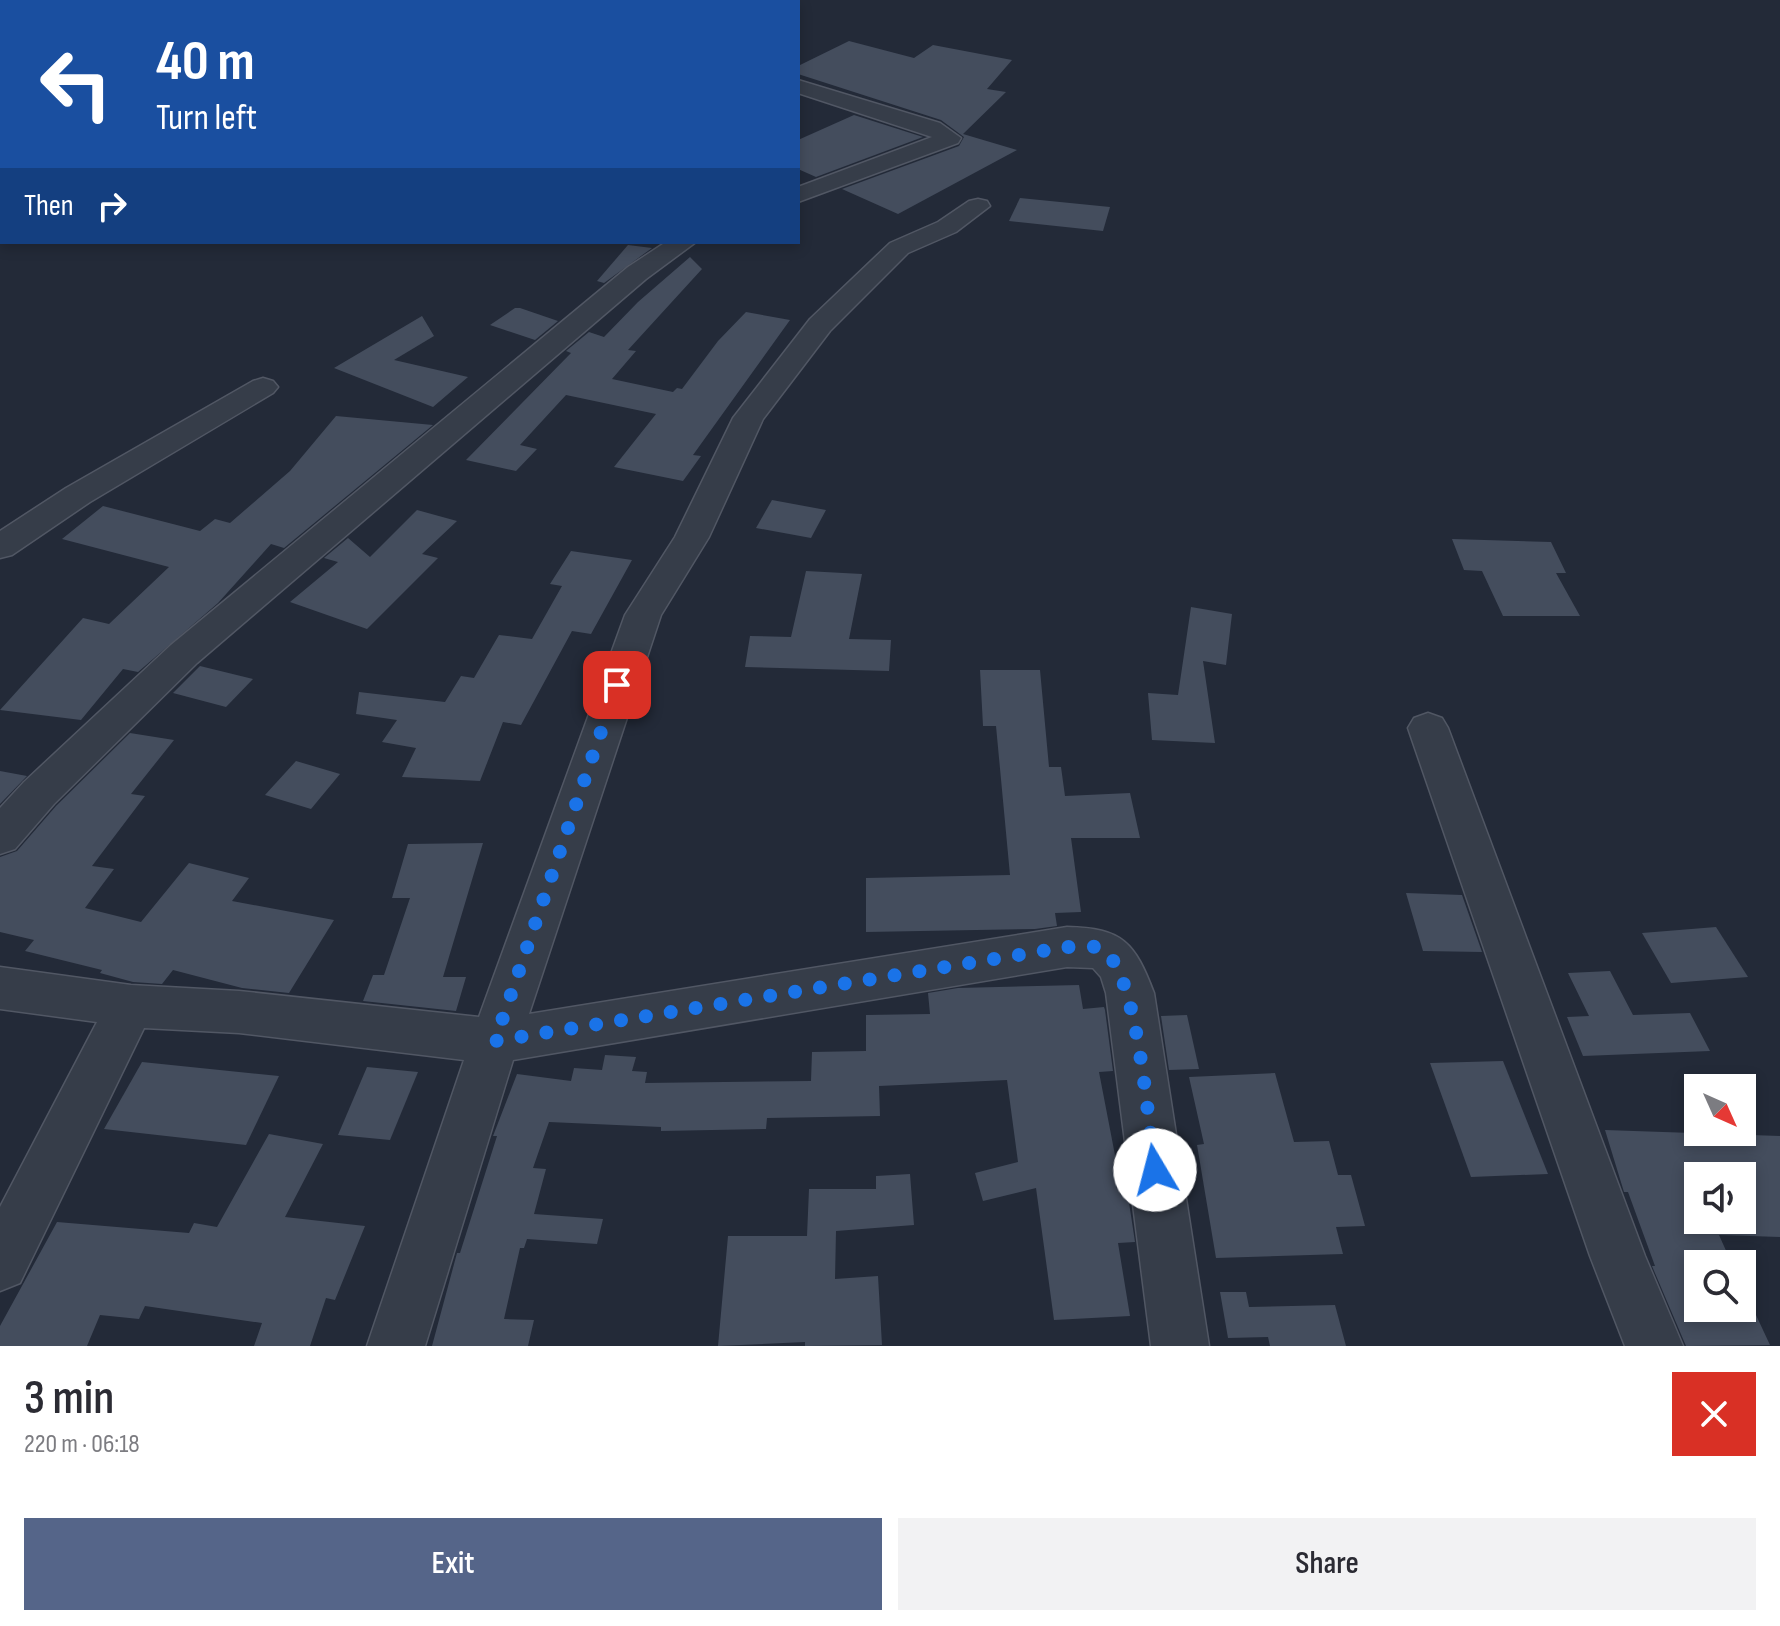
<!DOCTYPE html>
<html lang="en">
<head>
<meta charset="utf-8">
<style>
	body { margin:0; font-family:"Sofia Sans Condensed",sans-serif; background:#f2f2f3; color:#2b2b33; height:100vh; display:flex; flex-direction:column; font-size:30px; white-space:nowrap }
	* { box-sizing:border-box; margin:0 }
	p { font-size:26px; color:#7c7c81 }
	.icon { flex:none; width:44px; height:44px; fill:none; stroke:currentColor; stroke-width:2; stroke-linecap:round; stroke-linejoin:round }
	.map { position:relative; height:1346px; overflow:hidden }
	.panel { display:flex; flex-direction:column; background:#fff; flex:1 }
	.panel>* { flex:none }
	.guide { position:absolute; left:0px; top:0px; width:800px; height:244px; box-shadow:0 4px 12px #0003; background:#1a4fa0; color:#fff; overflow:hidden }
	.needle { width:52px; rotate:135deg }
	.buttons { position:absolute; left:1684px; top:1074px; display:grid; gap:16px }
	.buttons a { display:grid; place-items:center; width:72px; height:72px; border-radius:0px; background:#fff; box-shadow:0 4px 12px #0003; font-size:40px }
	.pin { position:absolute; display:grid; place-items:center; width:68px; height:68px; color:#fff; margin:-34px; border-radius:16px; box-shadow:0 4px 12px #0006 }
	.me { position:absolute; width:88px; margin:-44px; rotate:352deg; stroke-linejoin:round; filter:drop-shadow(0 0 6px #0008) }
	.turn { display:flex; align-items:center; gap:28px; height:168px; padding:0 24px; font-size:36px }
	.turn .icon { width:104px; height:104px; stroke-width:2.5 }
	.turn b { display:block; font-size:56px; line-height:68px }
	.then { display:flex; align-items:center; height:76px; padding:0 24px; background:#0003; gap:16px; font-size:30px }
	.round { display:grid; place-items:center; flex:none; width:84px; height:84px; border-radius:0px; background:#f2f2f3 }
	.head { display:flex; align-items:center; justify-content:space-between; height:136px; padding:0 24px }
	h1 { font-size:48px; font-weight:600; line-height:60px }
	.cta { display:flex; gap:16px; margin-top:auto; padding:16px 24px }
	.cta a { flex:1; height:92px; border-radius:0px; background:#556589; color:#fff; font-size:32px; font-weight:600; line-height:92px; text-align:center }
	.cta a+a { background:#f2f2f3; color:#2b2b33 }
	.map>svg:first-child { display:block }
	.building { fill:#444d5d; fill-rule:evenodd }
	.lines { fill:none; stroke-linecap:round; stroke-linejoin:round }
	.minor-casing { stroke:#515764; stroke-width:3 }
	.path { stroke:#425357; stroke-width:3; stroke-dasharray:3 3; stroke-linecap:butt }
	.minor { fill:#363d49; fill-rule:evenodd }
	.route { stroke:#1a73e8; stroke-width:14; stroke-dasharray:0 25.2 }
</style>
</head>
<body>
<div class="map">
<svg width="1780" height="1346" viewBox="0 0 1780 1346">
	<rect width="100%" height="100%" fill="#232a38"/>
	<g class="building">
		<polygon points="849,41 914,58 933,45 1012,60 987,89 1006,92 963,134 1017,150 898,214 842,189 959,146 964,137 941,120 798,74 798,66"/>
		<polygon points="854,115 923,137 816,177 798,169 798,140"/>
		<polygon points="1020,198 1110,207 1103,231 1009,221"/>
		<polygon points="628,245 652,248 604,283 597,281"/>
		<polygon points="690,257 702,269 628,350 636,351 612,379 673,392 677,388 682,389 718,341 746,312 790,320 693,455 701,456 683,481 614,467 656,414 566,395 520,445 537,449 516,471 466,460 571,353 566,351 589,332 604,337 638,302"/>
		<polygon points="515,308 520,308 558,321 535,340 490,325"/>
		<polygon points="422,316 434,336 394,360 468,377 433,407 334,368"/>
		<polygon points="336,416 433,425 284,548 271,544 218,603 138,672 123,669 81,720 0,710 83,618 109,624 169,567 62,539 103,506 200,531 215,519 230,523 290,471"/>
		<polygon points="772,500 826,510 811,538 756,528"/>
		<polygon points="417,510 457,521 422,554 438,558 367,629 290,602 338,562 324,558 348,538 370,557"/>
		<polygon points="1452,539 1551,542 1566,573 1556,573 1580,616 1503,616 1482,571 1464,570"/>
		<polygon points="571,551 632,560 591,634 572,631 521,725 503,722 480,781 402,777 416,748 382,742 397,720 356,714 359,692 445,702 461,676 474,678 499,635 532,639 562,586 550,584"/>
		<polygon points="806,571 862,574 849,639 891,640 889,671 745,667 750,636 791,637"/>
		<polygon points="1191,607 1232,614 1226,665 1203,661 1215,743 1152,740 1148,693 1178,695"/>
		<polygon points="200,666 253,679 226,707 173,693"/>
		<polygon points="980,670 1040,670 1049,767 1061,767 1065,796 1130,793 1140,838 1071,838 1081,912 1055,913 1057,926 1035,929 866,932 866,878 1010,875 996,726 983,726"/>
		<polygon points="130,733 174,740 131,794 145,796 92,866 114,869 85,908 141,922 189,863 249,878 232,901 334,920 289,993 242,988 173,970 162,984 133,982 100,973 102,970 25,951 34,940 0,932 0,857 17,851 56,806"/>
		<polygon points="296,761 340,774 311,809 265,795"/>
		<polygon points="0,771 27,776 0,804"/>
		<polygon points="483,843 443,977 466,977 456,1011 363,1001 373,975 384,975 410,898 392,898 408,844"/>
		<polygon points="1406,893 1462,895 1482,952 1423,951"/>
		<polygon points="1716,927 1748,977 1671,983 1642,933"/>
		<polygon points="1610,971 1633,1015 1690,1013 1710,1051 1583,1056 1567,1017 1589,1016 1568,973"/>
		<polygon points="1079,985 1083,1009 1104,1007 1105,1010 1113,1071 1099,1072 1119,1176 1125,1176 1135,1242 1118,1243 1130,1316 1054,1320 1036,1188 983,1201 975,1173 1018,1162 1007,1080 879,1086 880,1116 767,1118 766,1129 661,1131 661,1127 549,1122 533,1168 546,1169 534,1214 603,1219 597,1244 527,1239 524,1248 520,1248 504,1319 534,1320 528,1346 432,1346 457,1253 460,1253 497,1136 493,1136 517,1074 571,1081 574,1068 602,1070 605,1055 636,1057 632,1071 647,1072 645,1083 811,1081 812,1052 866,1051 866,1015 930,1014 928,993 958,988"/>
		<polygon points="1187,1015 1199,1069 1169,1070 1161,1016"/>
		<polygon points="1503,1061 1548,1174 1471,1177 1430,1063"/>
		<polygon points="142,1062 279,1076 246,1145 104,1129"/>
		<polygon points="367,1067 418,1072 390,1140 338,1135"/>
		<polygon points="1275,1073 1294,1142 1329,1141 1338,1175 1351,1175 1365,1226 1336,1227 1343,1254 1216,1258 1197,1145 1204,1144 1189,1077"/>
		<path d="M1605,1130L1780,1136V1237L1719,1235L1732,1264H1698V1308H1742V1285L1770,1345L1686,1346L1652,1266H1655L1628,1192H1624ZM1698,1176H1742V1220H1698Z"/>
		<polygon points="269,1134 323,1144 285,1217 365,1226 335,1300 326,1298 310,1346 254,1346 262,1323 145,1306 139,1319 100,1315 87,1346 0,1346 0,1326 57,1222 189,1233 194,1223 217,1227"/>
		<polygon points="910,1174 914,1225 836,1231 835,1279 878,1276 882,1345 805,1346 805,1342 718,1346 728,1236 807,1236 809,1189 876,1189 876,1176"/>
		<polygon points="1220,1292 1246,1292 1249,1307 1335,1305 1346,1346 1270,1346 1268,1337 1228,1338"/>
	</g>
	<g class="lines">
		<defs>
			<g id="minor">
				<polygon points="503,0 528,0 529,2 504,2"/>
				<polygon points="798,80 940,123 961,138 958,143 798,202 798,187 932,137 798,93"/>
				<path d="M978,199L987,201L990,206L956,232L908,253L830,331L763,419L709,537L661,615L529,1014L1067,927C1123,928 1135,943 1154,993L1209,1346H1151L1106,993L1101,977L1093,968L1067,967L513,1060L425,1346H367L464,1060L239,1033L144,1028L20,1283L0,1291V1207L97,1022L0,1009V967L131,985L239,991L479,1017L625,615L675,537L733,418L810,319L890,243L938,222L969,201Z"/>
				<polygon points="666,242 696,242 646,279 197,663 54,804 15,849 0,854 0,808 24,782 171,645 628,267"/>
				<polygon points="263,378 273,381 278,387 273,393 90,502 12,555 0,558 0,531 66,488 253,381"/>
				<polygon points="1428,713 1442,718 1448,728 1645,1256 1683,1346 1625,1346 1590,1256 1408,728 1414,718"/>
			</g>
		</defs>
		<use href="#minor" class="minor-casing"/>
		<polyline class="path" points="667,2 671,0"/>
		<use href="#minor" class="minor"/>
	</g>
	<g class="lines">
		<path class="route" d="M617,685L495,1041L1067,947C1078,947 1095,944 1103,950C1138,972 1148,1125 1155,1170"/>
	</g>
</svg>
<div class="buttons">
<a><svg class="needle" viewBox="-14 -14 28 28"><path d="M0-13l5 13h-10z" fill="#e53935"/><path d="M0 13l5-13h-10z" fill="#7c7c81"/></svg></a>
<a><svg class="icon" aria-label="sound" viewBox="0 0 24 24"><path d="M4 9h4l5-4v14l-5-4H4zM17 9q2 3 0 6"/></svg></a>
<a><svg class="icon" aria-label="search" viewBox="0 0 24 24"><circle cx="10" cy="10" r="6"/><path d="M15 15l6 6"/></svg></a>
</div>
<div class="pin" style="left:617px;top:685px;background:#d93025"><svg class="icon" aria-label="arrive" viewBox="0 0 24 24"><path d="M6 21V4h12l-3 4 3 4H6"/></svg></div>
<svg class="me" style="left:1155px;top:1170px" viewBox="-20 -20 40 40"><circle r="19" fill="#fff"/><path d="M0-13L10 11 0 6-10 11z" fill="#1a73e8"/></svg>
<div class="guide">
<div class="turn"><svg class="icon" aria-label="left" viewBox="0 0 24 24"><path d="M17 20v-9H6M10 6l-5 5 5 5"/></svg><div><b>40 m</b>Turn left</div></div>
<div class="then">Then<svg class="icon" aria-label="right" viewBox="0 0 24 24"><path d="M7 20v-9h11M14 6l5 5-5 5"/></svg></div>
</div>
</div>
<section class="panel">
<div class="head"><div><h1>3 min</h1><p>220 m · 06:18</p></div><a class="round" style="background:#d93025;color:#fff"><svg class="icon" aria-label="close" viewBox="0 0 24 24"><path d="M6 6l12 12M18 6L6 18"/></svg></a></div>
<div class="cta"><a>Exit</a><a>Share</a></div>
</section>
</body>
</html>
